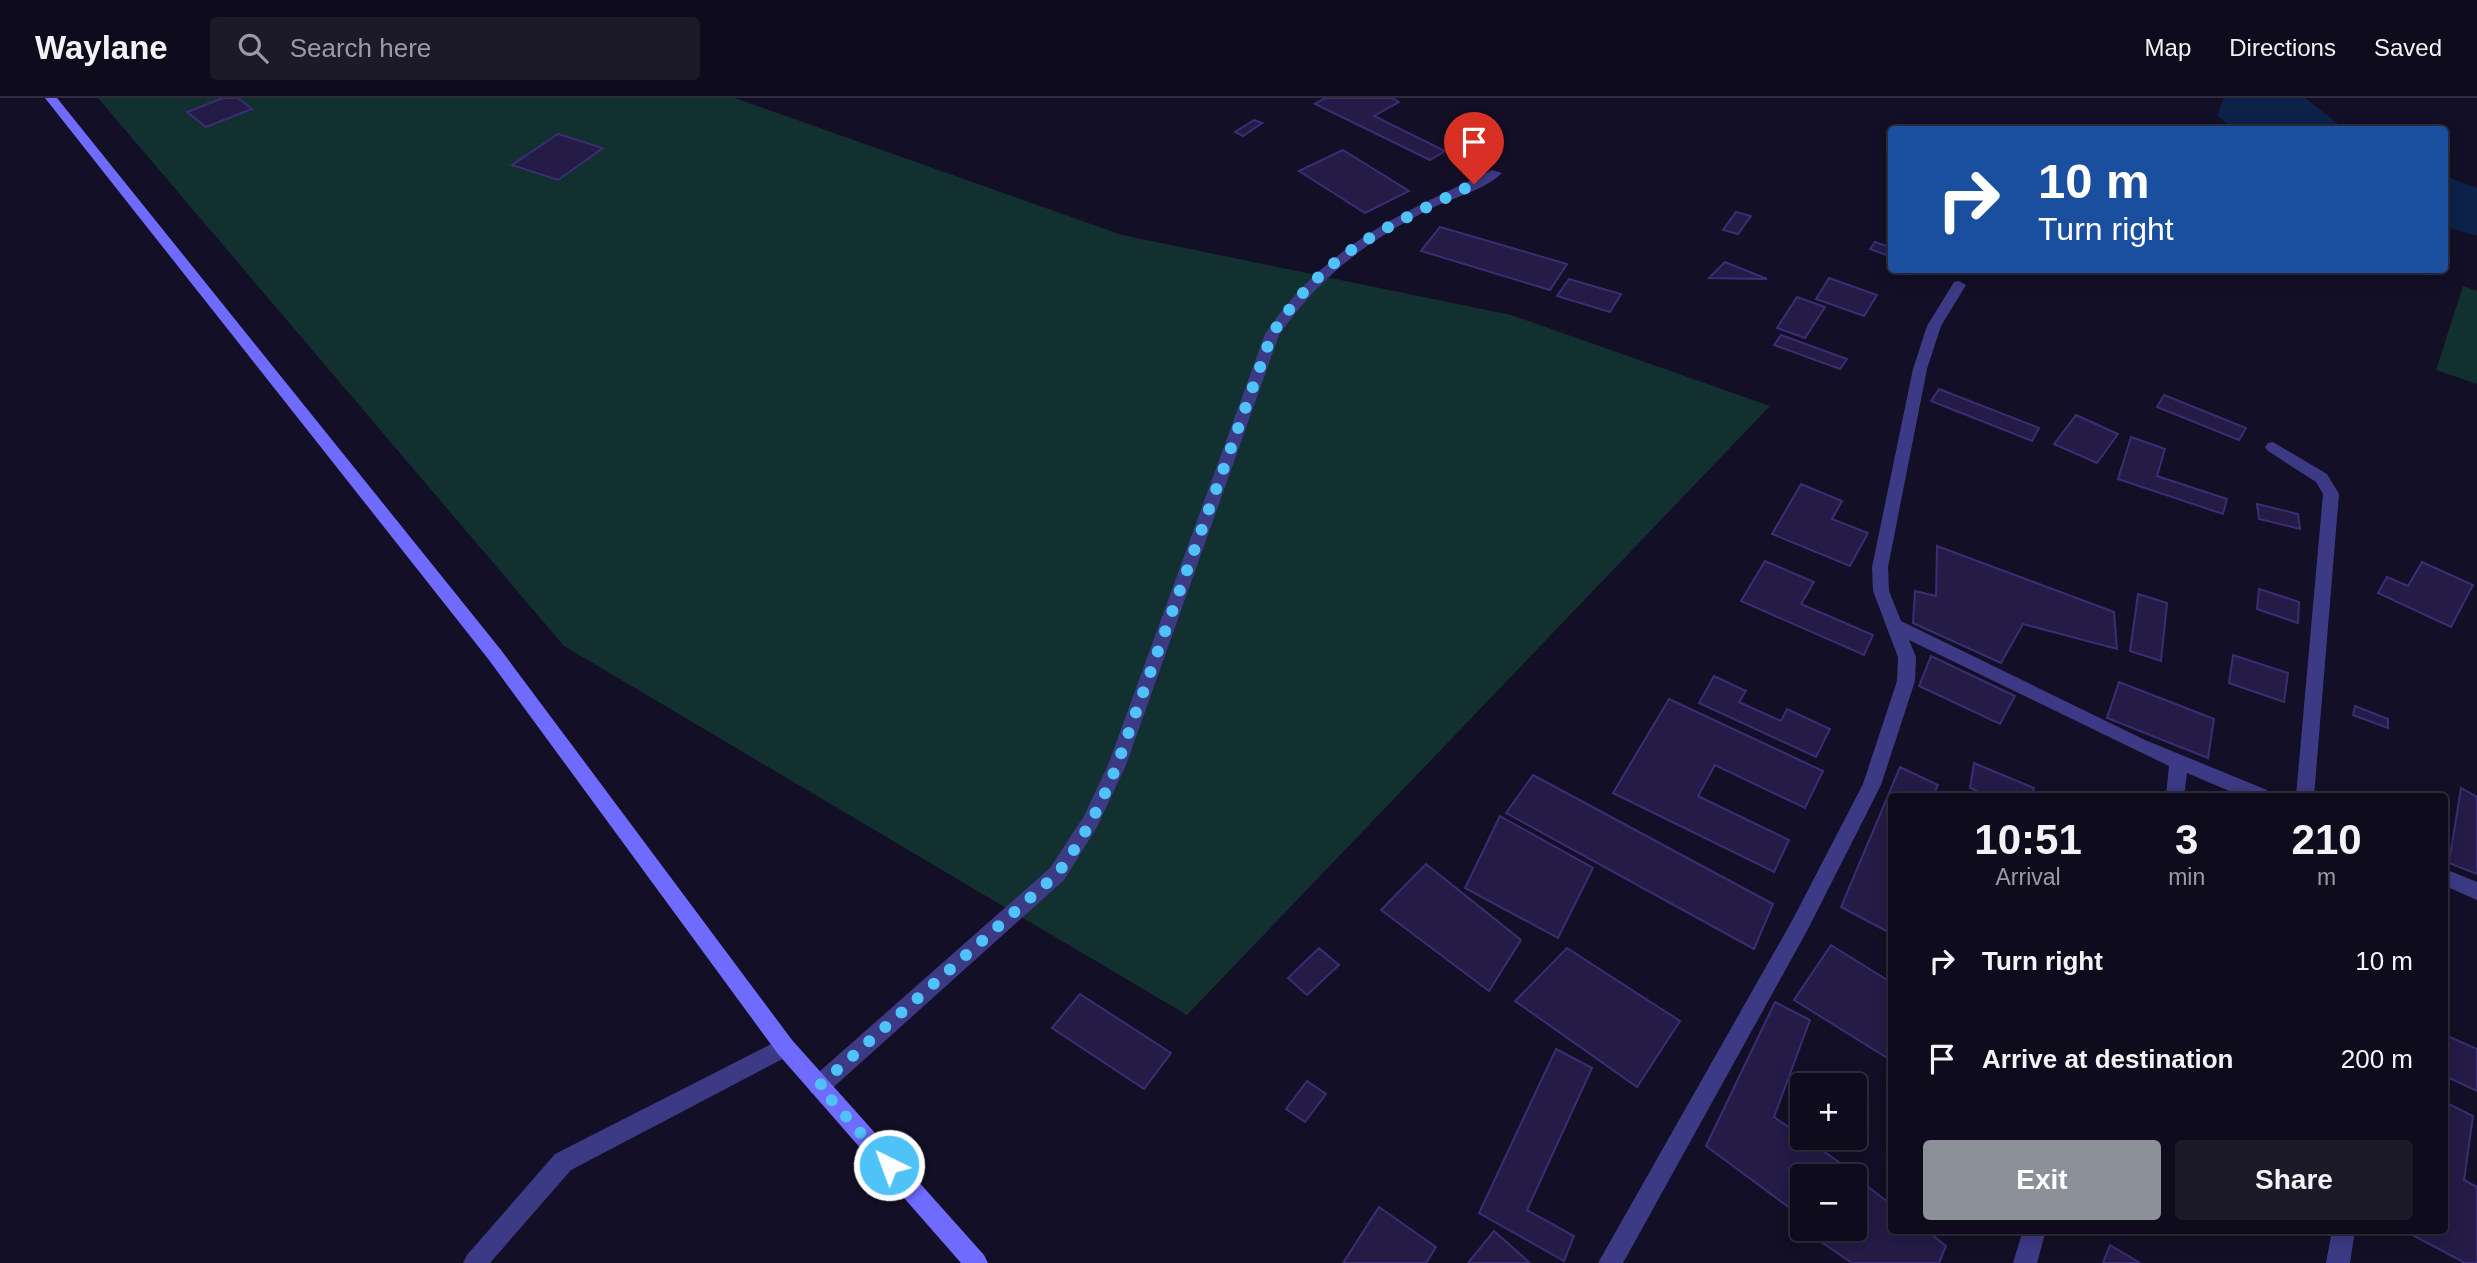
<!DOCTYPE html>
<html lang="en">
<head>
<meta charset="utf-8">
<style>
	body { margin:0; font-family:Helvetica,sans-serif; background:#1c1929; color:#f1f3f6; height:100vh; display:flex; flex-direction:column; font-size:26px; white-space:nowrap }
	* { box-sizing:border-box; margin:0 }
	p { font-size:23px; color:#9b9ba3 }
	.icon { flex:none; width:38px; height:38px; fill:none; stroke:currentColor; stroke-width:2; stroke-linecap:round; stroke-linejoin:round }
	.map { position:relative; flex:1; overflow:hidden }
	.details { position:absolute; left:1888px; top:695px; width:560px; height:441px; display:flex; flex-direction:column; background:#0e0b1c; border-radius:7px; box-shadow:0 4px 18px #0003,0 0 0 2px #2e2b3b }
	.details>* { flex:none }
	.top-card { position:absolute; left:1888px; top:28px; width:560px; height:147px; border-radius:7px; box-shadow:0 4px 18px #0003,0 0 0 2px #2e2b3b; background:#1a4fa0; color:#fff; overflow:hidden }
	.controls { position:absolute; left:1790px; top:975px; display:grid; gap:14px }
	.controls a { display:grid; place-items:center; width:77px; height:77px; border-radius:7px; background:#0e0b1c; box-shadow:0 4px 18px #0003,0 0 0 2px #2e2b3b; font-size:35px }
	.pin { position:absolute; display:grid; place-items:center; width:60px; height:60px; color:#fff; margin:-72px -30px; border-radius:50% 50% 50% 0; rotate:-45deg; box-shadow:0 0 7px #0007 }
	.pin .icon { rotate:45deg }
	.me { position:absolute; width:77px; margin:-38px; rotate:318deg; stroke-linejoin:round; filter:drop-shadow(0 0 5px #0008) }
	.turn { display:flex; align-items:center; gap:24px; height:147px; padding:0 35px; font-size:32px }
	.turn .icon { width:91px; height:91px; stroke-width:2.5 }
	.turn b { display:block; font-size:49px; line-height:60px }
	.eta { display:flex; justify-content:space-evenly; align-items:center; height:119px; text-align:center }
	.eta b { font-size:42px; font-weight:800; line-height:49px }
	.action { display:flex; gap:14px; margin-top:auto; padding:14px 35px }
	.action a { flex:1; height:80px; border-radius:7px; background:#8c9099; color:#fff; font-size:28px; font-weight:800; line-height:80px; text-align:center }
	.action a+a { background:#1c1929; color:#f1f3f6 }
	ul { padding:0; list-style:none }
	li { display:flex; align-items:center; gap:21px; height:98px; padding:0 35px }
	li div { flex:1 }
	li b { display:block; font-size:26px }
	li em { font-style:normal }
	header { display:flex; align-items:center; gap:42px; box-sizing:border-box; height:98px; padding:0 35px; background:#0e0b1c; border-bottom:2px solid #2e2b3b }
	header strong { font-size:33px }
	nav { display:flex; gap:38px; margin-inline-start:auto; font-size:24px }
	.search { width:490px; height:63px; background:#1c1929; display:flex; align-items:center; gap:18px; box-sizing:border-box; padding:0 24px; border-radius:7px; color:#9b9ba3; font-size:26px }
	.map>svg:first-child { display:block }
	.green { fill:#12302f }
	.water { fill:#0c2248 }
	.building { fill:#241b47; stroke:#3b2d73; stroke-width:2 }
	.lines { fill:none; stroke-linecap:round; stroke-linejoin:round }
	.lane { fill:#3d3a85; fill-rule:evenodd }
	.street { fill:#3d3a85; fill-rule:evenodd }
	.secondary { fill:#6f6bff; fill-rule:evenodd }
	.route { stroke:#4fc3f7; stroke-width:12; stroke-dasharray:0 21.6 }
</style>
</head>
<body>
<header>
<strong>Waylane</strong>
<div class="search"><svg class="icon" aria-label="search" viewBox="0 0 24 24"><circle cx="10" cy="10" r="6"/><path d="M15 15l6 6"/></svg>Search here</div>
<nav><a>Map</a><a>Directions</a><a>Saved</a></nav>
</header>
<div class="map">
<svg width="2477" height="1165" viewBox="0 0 2477 1165">
	<rect width="100%" height="100%" fill="#130f26"/>
	<g class="green">
		<polygon points="98,0 735,0 1122,137 1511,217 1770,308 1187,917 564,548"/>
		<polygon points="2463,188 2477,193 2477,286 2436,272"/>
	</g>
	<g class="water">
		<polygon points="2224,0 2305,0 2345,31 2232,31 2217,17"/>
		<polygon points="2445,78 2477,90 2477,138 2445,129"/>
	</g>
	<g class="building">
		<polygon points="223,0 238,0 252,11 206,29 187,14"/>
		<polygon points="1325,0 1392,0 1399,4 1374,18 1445,53 1430,62 1315,6"/>
		<polygon points="1254,22 1262,25 1243,38 1235,34"/>
		<polygon points="558,36 603,50 558,82 512,67"/>
		<polygon points="1343,52 1409,93 1365,115 1299,73"/>
		<polygon points="1736,114 1751,118 1738,136 1723,132"/>
		<polygon points="1440,129 1567,166 1550,192 1421,153"/>
		<polygon points="1875,144 1892,150 1892,159 1870,151"/>
		<polygon points="1725,164 1767,181 1709,180"/>
		<polygon points="1829,180 1877,197 1864,218 1816,201"/>
		<polygon points="1569,181 1621,196 1610,214 1557,198"/>
		<polygon points="1797,199 1825,209 1805,240 1777,230"/>
		<polygon points="1781,237 1847,261 1840,271 1774,247"/>
		<polygon points="1939,291 2039,330 2032,343 1931,303"/>
		<polygon points="2164,297 2246,330 2239,342 2157,309"/>
		<polygon points="2076,317 2118,336 2097,365 2054,346"/>
		<polygon points="2131,339 2165,351 2157,378 2227,401 2223,416 2118,381"/>
		<polygon points="1801,386 1842,403 1832,421 1868,435 1850,468 1772,436"/>
		<polygon points="2257,406 2298,416 2300,431 2259,421"/>
		<polygon points="1937,448 2114,514 2117,551 2023,526 2001,565 1913,525 1915,493 1936,498"/>
		<polygon points="1765,463 1814,484 1801,506 1873,537 1864,557 1741,503"/>
		<polygon points="2422,464 2473,487 2451,529 2378,495 2387,479 2408,488"/>
		<polygon points="2259,491 2299,504 2298,525 2257,511"/>
		<polygon points="2138,496 2167,505 2161,563 2130,553"/>
		<polygon points="2233,557 2288,575 2284,604 2229,585"/>
		<polygon points="1931,558 2015,598 2000,626 1919,588"/>
		<polygon points="1714,578 1746,593 1739,604 1781,623 1787,611 1830,631 1816,659 1699,605"/>
		<polygon points="2119,584 2214,621 2208,660 2107,620"/>
		<polygon points="1669,601 1823,673 1805,710 1715,667 1698,698 1789,742 1774,774 1613,695"/>
		<polygon points="2355,608 2388,621 2388,630 2353,617"/>
		<polygon points="1974,665 2034,690 2032,698 1988,698 1970,690"/>
		<polygon points="1900,669 1938,687 1933,698 1892,698 1892,836 1841,809"/>
		<polygon points="1533,677 1773,806 1754,851 1506,715"/>
		<polygon points="2461,690 2477,699 2477,776 2449,765"/>
		<polygon points="1500,718 1593,770 1558,840 1465,790"/>
		<polygon points="1426,766 1521,842 1489,893 1381,812"/>
		<polygon points="1831,847 1892,885 1892,963 1794,902"/>
		<polygon points="1319,850 1339,867 1307,897 1288,880"/>
		<polygon points="1567,850 1680,923 1637,989 1515,903"/>
		<polygon points="1080,896 1171,955 1144,991 1052,930"/>
		<polygon points="1775,904 1810,922 1774,1019 1839,1064 1832,1078 1802,1078 1802,1119 1706,1048"/>
		<polygon points="2445,937 2477,951 2477,993 2445,978"/>
		<polygon points="1556,951 1592,970 1527,1112 1574,1138 1564,1163 1479,1115"/>
		<polygon points="1307,983 1326,996 1305,1024 1286,1011"/>
		<polygon points="2445,1004 2473,1018 2464,1082 2477,1089 2477,1165 2465,1165 2403,1132 2445,1132"/>
		<polygon points="1855,1079 1892,1107 1892,1132 1926,1132 1946,1148 1939,1165 1852,1165 1811,1137 1816,1130 1855,1130"/>
		<polygon points="1379,1109 1436,1149 1426,1165 1343,1165"/>
		<polygon points="1494,1133 1530,1165 1468,1165"/>
		<polygon points="2110,1147 2140,1165 2103,1165"/>
	</g>
	<g class="lines">
		<path class="lane" d="M1492,72L1502,75C1485,92 1452,100 1430,111C1366,144 1321,177 1279,237L1126,667L1097,729L1064,782L827,995L819,998L811,995L808,988L811,981L1050,770L1084,718L1108,667L1265,236C1325,147 1399,117 1492,72Z"/>
		<g class="street">
			<polygon points="1959,183 1966,187 1941,228 1927,271 1888,469 1889,493 1901,523 2145,642 2267,692 2269,698 2241,698 2187,675 2184,698 2166,698 2169,668 1909,542 1916,559 1915,583 1881,687 1807,833 1623,1165 1598,1165 1793,821 1863,686 1897,583 1898,559 1873,493 1872,469 1913,271 1927,228 1954,184"/>
			<polygon points="2273,344 2327,376 2339,396 2314,698 2296,698 2323,396 2316,384 2268,353 2265,349 2268,345"/>
			<polygon points="2445,771 2477,784 2477,802 2445,788"/>
			<polygon points="785,939 792,942 796,949 792,956 571,1072 490,1165 463,1165 467,1157 555,1056"/>
			<polygon points="2023,1132 2046,1132 2037,1165 2013,1165"/>
			<polygon points="2332,1132 2355,1132 2350,1165 2326,1165"/>
		</g>
		<polygon class="secondary" points="45,0 57,0 501,552 792,942 984,1157 988,1165 961,1165 778,956 489,562"/>
	</g>
	<g class="lines">
		<path class="route" d="M889,1067L819,988L1057,776C1083,742 1101,707 1117,667L1272,236C1327,151 1388,129 1474,86"/>
	</g>
</svg>
<div class="controls">
<a>+</a>
<a>−</a>
</div>
<div class="pin" style="left:1474px;top:86px;background:#d93025"><svg class="icon" aria-label="arrive" viewBox="0 0 24 24"><path d="M6 21V4h12l-3 4 3 4H6"/></svg></div>
<svg class="me" style="left:889px;top:1067px" viewBox="-20 -20 40 40"><circle r="17" fill="#4fc3f7" stroke="#fff" stroke-width="3"/><path d="M0-11L8 9 0 5-8 9z" fill="#fff"/></svg>
<div class="top-card">
<div class="turn"><svg class="icon" aria-label="right" viewBox="0 0 24 24"><path d="M7 20v-9h11M14 6l5 5-5 5"/></svg><div><b>10 m</b>Turn right</div></div>
</div>
<section class="details">
<div class="eta">
<div><b>10:51</b><p>Arrival</p></div>
<div><b>3</b><p>min</p></div>
<div><b>210</b><p>m</p></div>
</div>
<ul>
<li><svg class="icon" aria-label="right" viewBox="0 0 24 24"><path d="M7 20v-9h11M14 6l5 5-5 5"/></svg><div><b>Turn right</b></div><em>10 m</em></li>
<li><svg class="icon" aria-label="arrive" viewBox="0 0 24 24"><path d="M6 21V4h12l-3 4 3 4H6"/></svg><div><b>Arrive at destination</b></div><em>200 m</em></li>
</ul>
<div class="action"><a>Exit</a><a>Share</a></div>
</section>
</div>
</body>
</html>
